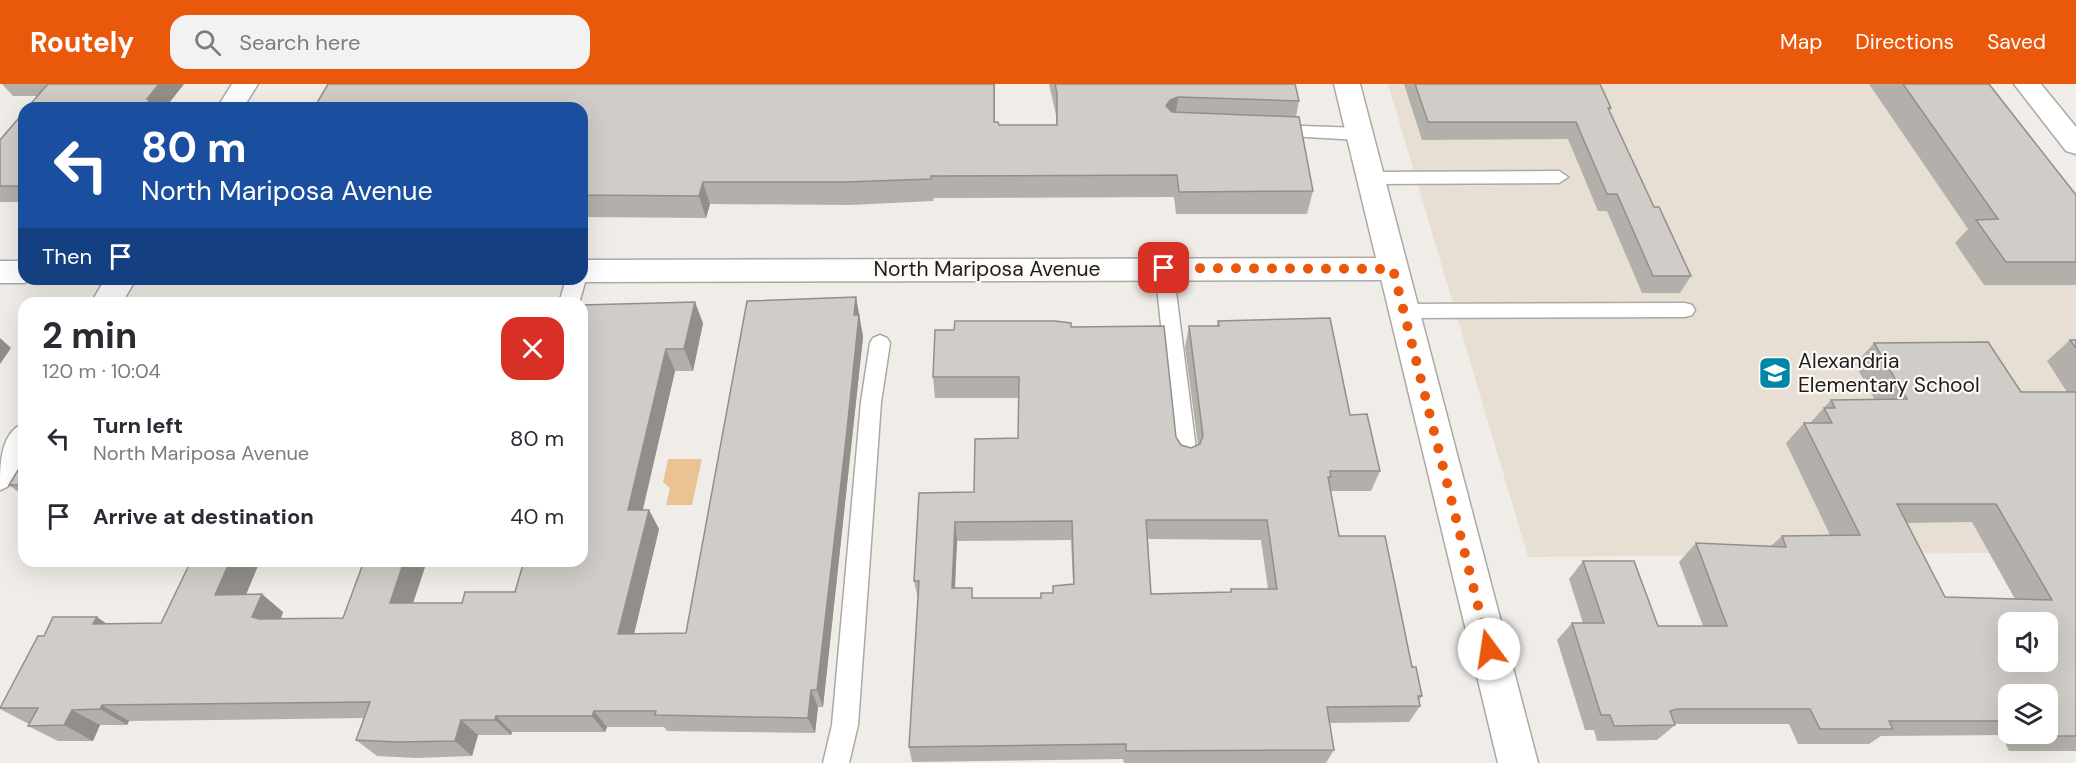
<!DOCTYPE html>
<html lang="en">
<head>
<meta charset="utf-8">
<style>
	body { margin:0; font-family:"DM Sans",sans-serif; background:#f2f2f3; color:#2b2b33; height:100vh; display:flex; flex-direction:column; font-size:22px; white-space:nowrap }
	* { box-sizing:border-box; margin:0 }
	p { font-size:20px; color:#7c7c81 }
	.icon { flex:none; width:33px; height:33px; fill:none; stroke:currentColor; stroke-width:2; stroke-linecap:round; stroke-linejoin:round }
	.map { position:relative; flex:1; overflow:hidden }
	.sheet { position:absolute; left:18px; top:213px; width:570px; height:270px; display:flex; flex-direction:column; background:#fff; border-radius:18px; box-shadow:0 6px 24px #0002 }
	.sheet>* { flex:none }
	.guide { position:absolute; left:18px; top:18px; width:570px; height:183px; border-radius:18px; box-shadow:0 6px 24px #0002; background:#1a4fa0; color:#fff; overflow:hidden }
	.tools { position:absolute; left:1998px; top:528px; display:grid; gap:12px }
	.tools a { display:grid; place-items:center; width:60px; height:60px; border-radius:12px; background:#fff; box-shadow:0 6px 24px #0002; font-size:30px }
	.pin { position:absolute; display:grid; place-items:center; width:51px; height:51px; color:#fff; margin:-26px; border-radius:12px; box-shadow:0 3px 9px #0006 }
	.me { position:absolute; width:66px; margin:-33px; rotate:346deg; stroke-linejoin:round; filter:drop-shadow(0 0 4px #0008) }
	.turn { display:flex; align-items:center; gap:21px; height:126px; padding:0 24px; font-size:27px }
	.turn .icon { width:78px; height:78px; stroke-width:2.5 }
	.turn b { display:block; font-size:42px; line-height:51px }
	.then { display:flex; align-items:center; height:57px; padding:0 24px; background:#0003; gap:12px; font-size:22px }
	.round { display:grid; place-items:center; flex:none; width:63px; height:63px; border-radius:18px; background:#f2f2f3 }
	.headline { display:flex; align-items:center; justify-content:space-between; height:102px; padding:0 24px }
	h1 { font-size:36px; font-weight:700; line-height:45px }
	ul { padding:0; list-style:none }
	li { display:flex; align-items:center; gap:18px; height:78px; padding:0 24px }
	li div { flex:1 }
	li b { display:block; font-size:22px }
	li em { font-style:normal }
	header { display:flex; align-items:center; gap:36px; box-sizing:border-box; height:84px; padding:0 30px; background:#ea580c; color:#fff }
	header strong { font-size:28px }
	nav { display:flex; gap:33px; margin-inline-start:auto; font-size:21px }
	.search { width:420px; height:54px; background:#f2f2f3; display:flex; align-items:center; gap:15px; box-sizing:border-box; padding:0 21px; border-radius:18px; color:#7c7c81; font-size:22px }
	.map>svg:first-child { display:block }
	.built { fill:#e8dfd4 }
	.water { fill:#e9c393 }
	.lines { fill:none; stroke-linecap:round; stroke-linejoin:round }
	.lane-casing { stroke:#aca9a4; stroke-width:3 }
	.street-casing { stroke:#aca9a4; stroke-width:3 }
	.secondary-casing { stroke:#aca9a4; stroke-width:3 }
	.lane { fill:#fff; fill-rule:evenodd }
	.street { fill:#fff; fill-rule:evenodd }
	.secondary { fill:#fff; fill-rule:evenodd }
	.wall { fill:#b3afab; fill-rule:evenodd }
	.shaded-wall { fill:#928f8b }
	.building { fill:#d0ccc7; stroke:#928f8b; stroke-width:1.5; fill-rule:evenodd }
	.route { stroke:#ea580c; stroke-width:10; stroke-dasharray:0 18 }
	.labels { text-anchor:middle; stroke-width:4.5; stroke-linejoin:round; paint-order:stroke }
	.street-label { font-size:21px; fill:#1e1d1b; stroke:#fdf9f4 }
	.poi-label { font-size:21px; fill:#1e1d1b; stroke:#fdf9f4; text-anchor:start }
</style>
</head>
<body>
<header>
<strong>Routely</strong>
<div class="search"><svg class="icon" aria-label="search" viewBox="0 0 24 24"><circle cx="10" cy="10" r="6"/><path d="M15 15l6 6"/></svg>Search here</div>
<nav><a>Map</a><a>Directions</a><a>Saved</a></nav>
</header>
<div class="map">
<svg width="2076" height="679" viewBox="0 0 2076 679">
	<rect width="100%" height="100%" fill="#f0ece7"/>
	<polygon class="built" points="1388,0 1990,0 2076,110 2076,468 1528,473"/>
	<polygon class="water" points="668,375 702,375 692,421 666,421 670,404 663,398"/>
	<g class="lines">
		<defs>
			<g id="lane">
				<polygon points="1274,41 1360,44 1369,50 1360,56 1268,51 1265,47 1268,43"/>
				<polygon points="1559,87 1568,93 1559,99 1371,100 1362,94 1371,88"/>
				<polygon points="1164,177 1171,179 1173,184 1197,373 1194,379 1186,382 1178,379 1175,373 1155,184 1157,179"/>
				<polygon points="582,190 586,195 579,219 559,219 566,195 582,195"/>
				<polygon points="1685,219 1692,221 1695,226 1692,231 1685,233 1405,234 1398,232 1395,227 1398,222 1405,220"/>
				<polygon points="880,251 887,254 890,259 881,318 858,641 849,679 823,679 832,641 861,318 870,259 873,254"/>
			</g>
			<g id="street">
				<polygon points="232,0 258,0 243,24 217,24"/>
				<polygon points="1393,174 1404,177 1408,185 1404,193 1393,196 582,198 572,195 582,195 582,176"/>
				<polygon points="0,177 24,177 24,195 35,195 24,199 0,199"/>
				<polygon points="105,195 136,195 122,219 91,219"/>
				<path d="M24,339C24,365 29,396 0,406C0,380 0,349 24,339Z"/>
			</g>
			<g id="secondary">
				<polygon points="1334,0 1360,0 1538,679 1498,679"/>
				<polygon points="2014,0 2041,0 2076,43 2076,70 2066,67"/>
			</g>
		</defs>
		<use href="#lane" class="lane-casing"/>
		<use href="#street" class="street-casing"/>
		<use href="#secondary" class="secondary-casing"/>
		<use href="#lane" class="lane"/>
		<use href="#street" class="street"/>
		<use href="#secondary" class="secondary"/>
	</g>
	<g class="wall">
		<polygon points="2,0 184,0 165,24 27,24 37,12 13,12"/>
		<polygon points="1049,0 1295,0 1299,17 1296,33 1313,107 1307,130 1176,130 1174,113 934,114 933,117 850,121 710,120 706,134 582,133 582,24 995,38 999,41 1056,41 1056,31"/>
		<polygon points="1404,0 1493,0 1611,24 1609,27 1654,123 1691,192 1680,209 1642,209 1607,127 1598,127 1568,55 1422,56"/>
		<polygon points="1869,0 1989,0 2076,111 2076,201 1984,201 1955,159 1968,145"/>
		<polygon points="24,28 24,118 0,118 0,56"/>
		<polygon points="856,213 863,253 823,623 818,623 815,649 667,647 664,643 607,643 605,648 512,648 511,651 478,651 472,672 416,674 377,672 356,656 364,634 129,637 127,641 100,641 93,657 58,657 28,642 29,640 0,625 44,552 107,540 161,539 191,477 260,477 246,511 283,528 281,535 343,534 364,477 427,477 413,519 462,519 515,508 582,477 582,221 703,239 693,287 675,287 643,426 649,426 659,445 634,550 686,549"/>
		<path d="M1218,237L1350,331L1380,387L1371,407H1331L1339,452L1412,583L1422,612L1419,616L1420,622L1409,638L1329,639L1334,666L1326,679H1124L1123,675L912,678L909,663L918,515L914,497L974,408L1018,354L1019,314H935L933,293L954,246L1071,243L1176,353L1181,361L1191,364L1198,361L1185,263L1189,242H1217ZM1148,455L1261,456L1268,505H1231L1230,508L1151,510ZM1071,456L1073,500L1041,514H973L955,504L957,457Z"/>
		<path d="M2070,256H2076V667H2009L2001,651L1881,652L1869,660H1798L1789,640H1674L1675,641L1657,656L1597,657L1594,646H1585L1557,556L1572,539H1583L1569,495L1583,477L1658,542H1703L1679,478L1696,459L1771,462L1782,452L1830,451L1786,359L1804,339H1810L1831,316H1875L1855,280L1874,259L2021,308H2067L2047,277ZM1972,438L2015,515L1945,513L1906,439ZM2008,610L2048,650H2008Z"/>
		<polygon points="24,376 24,412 9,401"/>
	</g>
	<g class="shaded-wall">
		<polygon points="159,0 184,0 165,24 144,24 147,15"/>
		<polygon points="994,0 995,0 995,60 994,38"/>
		<polygon points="1178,13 1175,36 1166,22 1170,16"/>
		<polygon points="703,98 710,120 706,134 699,112"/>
		<polygon points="856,213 863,253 823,623 817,606"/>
		<polygon points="695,218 703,239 693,287 684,265"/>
		<polygon points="0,254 11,264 0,280"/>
		<polygon points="666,265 675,287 638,445 628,426"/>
		<polygon points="649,426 659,445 630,567 618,550"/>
		<polygon points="955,438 957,457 954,522 952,504"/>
		<polygon points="230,477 260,477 238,529 215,511"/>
		<polygon points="404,477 427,477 407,537 390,519"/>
		<polygon points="262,510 283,528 274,551 252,533"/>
		<polygon points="97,533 123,551 93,540"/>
		<polygon points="811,606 818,623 815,649 808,634"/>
		<polygon points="102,621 129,637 127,641 100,625"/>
		<polygon points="72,626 100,641 93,657 64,641"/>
		<polygon points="594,627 607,643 605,648 592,632"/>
		<polygon points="496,632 512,648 511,651 495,636"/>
		<polygon points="461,636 478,651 472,672 455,657"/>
	</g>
	<g class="building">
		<polygon points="48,0 159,0 147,15 150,15 144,24 27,24"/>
		<polygon points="328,0 994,0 994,38 998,38 999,41 1057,41 1057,9 1055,0 1295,0 1299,17 1178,13 1170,16 1166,22 1172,28 1299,33 1313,107 1179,108 1177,91 931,92 931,95 846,98 703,98 699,112 582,111 582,24 314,24"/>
		<polygon points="1415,0 1600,0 1611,24 1608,24 1654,123 1659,123 1691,192 1653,192 1617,110 1607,110 1576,38 1428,38"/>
		<polygon points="1903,0 1989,0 2076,111 2076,178 2006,178 1976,136 1998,135"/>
		<polygon points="24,28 24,102 0,102 0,56"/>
		<polygon points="856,213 854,231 859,231 846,355 817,606 811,606 808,634 655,631 656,627 594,627 592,632 496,632 495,636 461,636 455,657 397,658 356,656 370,618 102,621 100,625 72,626 64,641 28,642 38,624 0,624 38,552 44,552 53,533 97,533 93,540 161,539 191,477 230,477 215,511 262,510 252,533 260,535 343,534 364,477 404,477 390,519 462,519 465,508 515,508 524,477 582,477 582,221 695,218 684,265 666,265 628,426 649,426 618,550 686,549 747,217"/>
		<path d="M1330,234L1350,331L1367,330L1380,387H1330L1331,393H1328L1339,452H1385L1412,583H1416L1422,612H1418L1420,622L1327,623L1334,666L1126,667V660L909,663L919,497H914L919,409L974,408L975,355L1018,354L1019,293H933L935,246H954L955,237H1055L1071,239V243L1164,242L1176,353L1181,361L1191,364L1200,360L1203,352L1189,242H1219L1218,237ZM1146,436H1267L1277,505H1231V508L1151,510ZM1072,437L1074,500L1053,502V509H1041V514H972V504H952L955,438Z"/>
		<polygon points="2070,256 2076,256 2076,264"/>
		<path d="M1988,258L2021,308H2076V652H2038L2036,650H2048V610H2008V637H1889L1893,645H1820L1810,625H1677L1670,627L1675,641L1614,642L1610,631H1601L1572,539H1604L1583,477H1634L1658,542H1727L1696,459L1786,463L1782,452L1860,451L1804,339H1832L1824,324H1835L1831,316L1907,315L1874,259ZM1897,420H1996L2052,516L1945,513ZM2008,538H2048V578H2008Z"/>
		<polygon points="24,376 24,401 9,401"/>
	</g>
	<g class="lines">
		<polyline class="route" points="1164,184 1393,185 1489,565"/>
	</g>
	<defs>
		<symbol id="school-square" viewBox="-11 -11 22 22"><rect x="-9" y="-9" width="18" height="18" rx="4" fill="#0086a8" stroke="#fdf9f4"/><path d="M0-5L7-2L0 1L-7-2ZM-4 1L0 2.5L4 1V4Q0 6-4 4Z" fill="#fff"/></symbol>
	</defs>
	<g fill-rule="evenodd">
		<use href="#school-square" x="1756" y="270" width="38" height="38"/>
	</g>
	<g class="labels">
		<g class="street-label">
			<text x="987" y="192">North Mariposa Avenue</text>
		</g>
		<g class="poi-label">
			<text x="1798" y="284">Alexandria<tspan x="1798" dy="24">Elementary School</tspan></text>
		</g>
	</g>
</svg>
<div class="tools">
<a><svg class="icon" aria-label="sound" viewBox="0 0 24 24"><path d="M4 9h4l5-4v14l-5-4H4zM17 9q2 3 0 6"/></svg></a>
<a><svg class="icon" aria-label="layers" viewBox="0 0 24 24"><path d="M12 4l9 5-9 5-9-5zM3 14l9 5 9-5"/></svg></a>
</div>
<div class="pin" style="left:1164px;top:184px;background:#d93025"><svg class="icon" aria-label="arrive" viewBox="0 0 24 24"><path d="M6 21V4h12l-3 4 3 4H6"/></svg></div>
<svg class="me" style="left:1489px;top:565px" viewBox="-20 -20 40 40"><circle r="19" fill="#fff"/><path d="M0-13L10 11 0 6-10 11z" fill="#ea580c"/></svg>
<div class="guide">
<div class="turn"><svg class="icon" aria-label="left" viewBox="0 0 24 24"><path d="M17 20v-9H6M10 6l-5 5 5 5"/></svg><div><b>80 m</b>North Mariposa Avenue</div></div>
<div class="then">Then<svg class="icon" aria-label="arrive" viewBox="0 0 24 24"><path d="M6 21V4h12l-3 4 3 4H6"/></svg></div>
</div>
<section class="sheet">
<div class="headline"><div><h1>2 min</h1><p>120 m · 10:04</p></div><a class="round" style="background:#d93025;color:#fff"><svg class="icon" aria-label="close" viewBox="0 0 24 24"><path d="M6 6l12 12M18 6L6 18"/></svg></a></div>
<ul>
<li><svg class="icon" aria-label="left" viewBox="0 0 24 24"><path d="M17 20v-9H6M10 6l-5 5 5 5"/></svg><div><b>Turn left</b><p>North Mariposa Avenue</p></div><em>80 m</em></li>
<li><svg class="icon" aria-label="arrive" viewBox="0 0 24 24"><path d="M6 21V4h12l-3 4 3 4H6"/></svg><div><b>Arrive at destination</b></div><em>40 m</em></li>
</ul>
</section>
</div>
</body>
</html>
